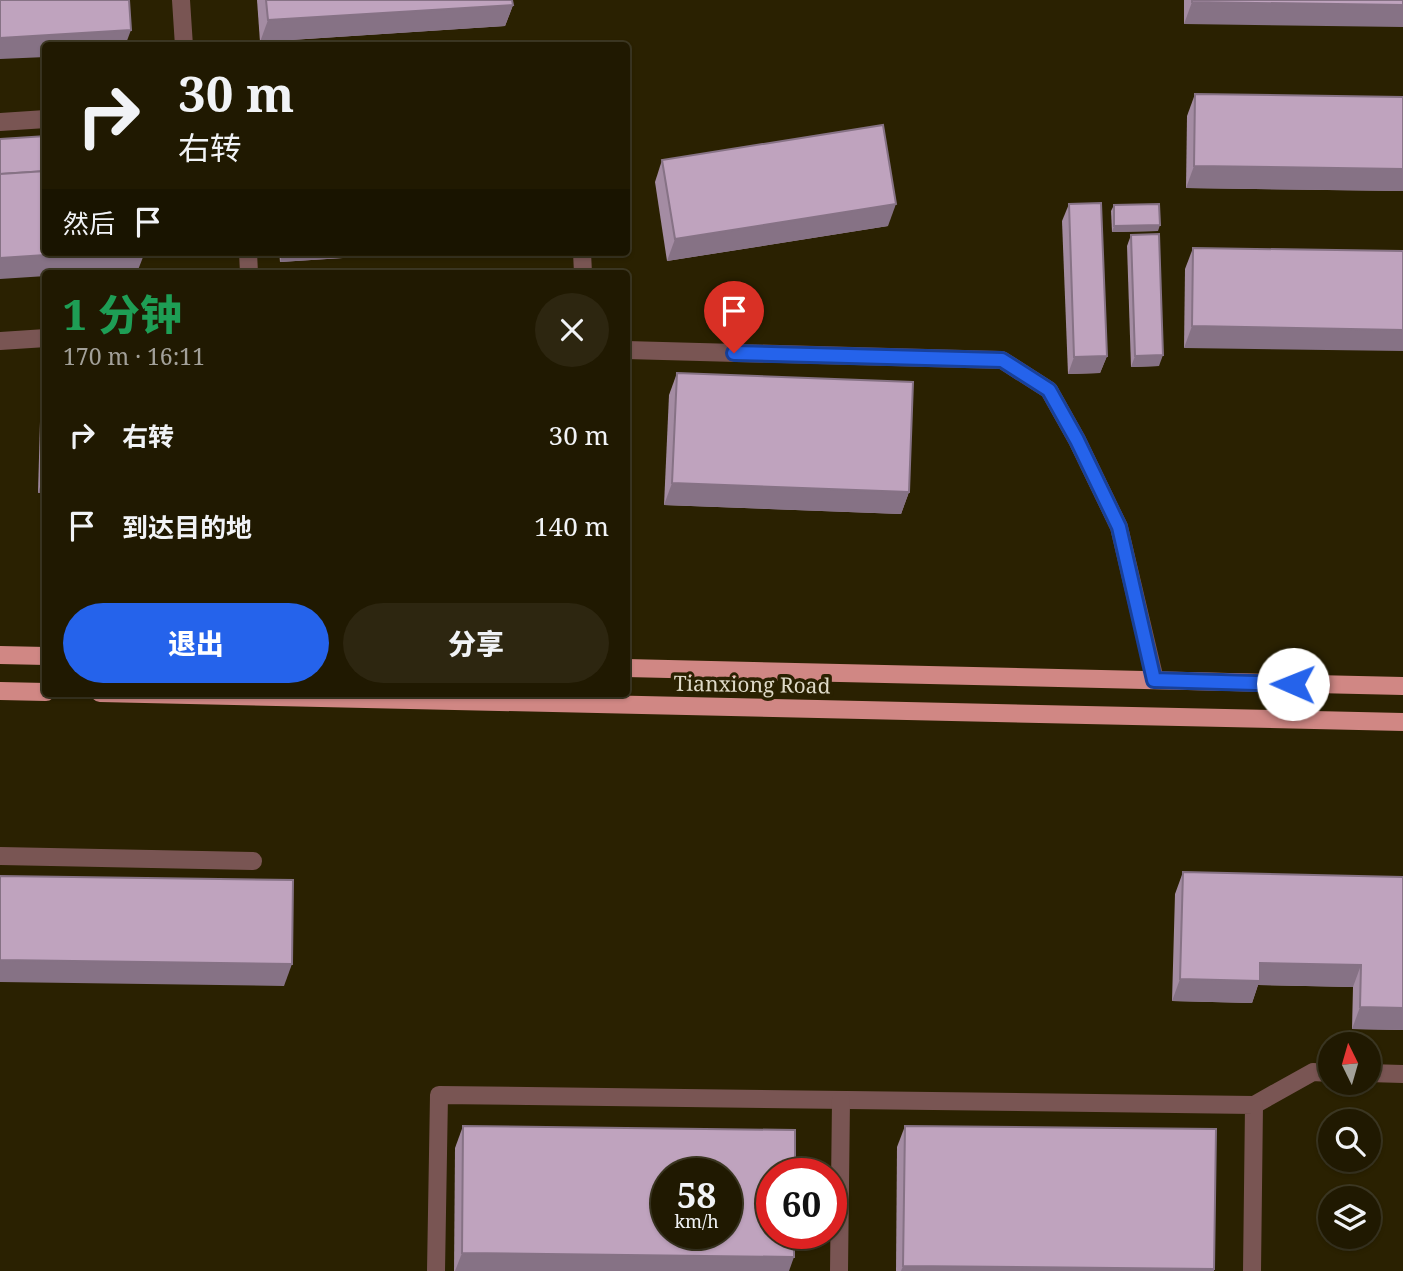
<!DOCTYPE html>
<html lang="zh">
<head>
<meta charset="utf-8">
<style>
	body { margin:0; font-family:"Noto Serif","Noto Sans SC",serif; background:#2d2610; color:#f1f3f6; height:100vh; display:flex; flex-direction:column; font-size:26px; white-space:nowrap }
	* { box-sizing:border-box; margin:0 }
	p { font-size:23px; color:#a2a099 }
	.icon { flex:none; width:38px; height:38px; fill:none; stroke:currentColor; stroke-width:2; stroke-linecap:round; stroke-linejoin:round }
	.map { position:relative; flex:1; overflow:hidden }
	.sheet { position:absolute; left:42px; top:270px; width:588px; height:427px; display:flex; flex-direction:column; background:#201901; border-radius:7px; box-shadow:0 2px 5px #0004,0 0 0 2px #3d3823 }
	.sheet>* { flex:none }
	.top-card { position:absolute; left:42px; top:42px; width:588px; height:214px; border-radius:7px; box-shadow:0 2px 5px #0004,0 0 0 2px #3d3823; background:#201901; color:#f1f3f6; overflow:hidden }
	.needle { width:46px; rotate:355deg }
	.buttons { position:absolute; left:1318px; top:1032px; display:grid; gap:14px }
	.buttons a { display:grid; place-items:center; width:63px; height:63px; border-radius:50%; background:#201901; box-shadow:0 2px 5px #0004,0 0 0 2px #3d3823; font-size:35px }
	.speed { position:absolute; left:651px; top:1158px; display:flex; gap:14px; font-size:35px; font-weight:700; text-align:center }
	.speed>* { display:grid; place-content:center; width:91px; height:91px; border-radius:50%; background:#201901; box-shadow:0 2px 5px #0004,0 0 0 2px #3d3823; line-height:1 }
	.speed small { font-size:18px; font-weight:400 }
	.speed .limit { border:10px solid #d22; background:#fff; color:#111 }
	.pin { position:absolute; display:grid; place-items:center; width:60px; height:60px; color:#fff; margin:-72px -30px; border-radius:50% 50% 50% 0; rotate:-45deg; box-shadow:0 0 7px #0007 }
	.pin .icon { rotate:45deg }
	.me { position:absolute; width:77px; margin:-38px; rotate:271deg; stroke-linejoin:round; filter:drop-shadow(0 0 5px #0008) }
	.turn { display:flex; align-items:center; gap:24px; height:147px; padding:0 21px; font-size:32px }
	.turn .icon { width:91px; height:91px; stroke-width:2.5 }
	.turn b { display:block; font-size:49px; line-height:60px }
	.then { display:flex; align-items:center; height:66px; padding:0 21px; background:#0003; gap:14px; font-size:26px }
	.round { display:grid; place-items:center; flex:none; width:74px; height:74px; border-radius:37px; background:#2d2610 }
	.summary { display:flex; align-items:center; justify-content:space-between; height:119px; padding:0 21px }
	h1 { font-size:42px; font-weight:800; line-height:52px; color:#1e9e55 }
	.primary-button { display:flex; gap:14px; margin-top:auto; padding:14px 21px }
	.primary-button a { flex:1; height:80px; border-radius:42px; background:#2563eb; color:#fff; font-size:28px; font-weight:800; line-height:80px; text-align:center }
	.primary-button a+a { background:#2d2610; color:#f1f3f6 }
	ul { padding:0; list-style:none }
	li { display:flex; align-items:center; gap:21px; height:91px; padding:0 21px }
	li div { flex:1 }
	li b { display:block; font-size:26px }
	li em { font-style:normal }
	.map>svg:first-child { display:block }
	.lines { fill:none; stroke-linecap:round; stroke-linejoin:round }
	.minor { stroke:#795553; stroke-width:18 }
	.major { stroke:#d08784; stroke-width:18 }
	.wall { fill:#a48ca3 }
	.shaded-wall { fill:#867285 }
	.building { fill:#bfa3be; stroke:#867285; stroke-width:2; fill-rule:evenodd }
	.route-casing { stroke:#184099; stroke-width:18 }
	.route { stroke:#2563eb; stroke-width:12 }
	.labels { text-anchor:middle; stroke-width:7; stroke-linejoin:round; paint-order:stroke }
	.street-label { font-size:21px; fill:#dfdac8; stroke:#2a2101 }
</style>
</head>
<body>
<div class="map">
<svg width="1403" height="1271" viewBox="0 0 1403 1271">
	<rect width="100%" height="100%" fill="#2a2101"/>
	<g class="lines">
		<g class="minor">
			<polyline points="181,0 184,46"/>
			<polyline points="0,122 46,119"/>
			<polyline points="248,252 249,273"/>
			<polyline points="582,252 583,273"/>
			<polyline points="0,341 46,338"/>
			<polyline points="626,350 1002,360 1049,390 1077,440 1119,527 1155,680"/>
			<polyline points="0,856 253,861"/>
			<polyline points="1368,1073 1403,1074"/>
			<polyline points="1254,1105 1313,1072 1330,1073"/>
			<polyline points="436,1271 439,1095 1254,1105 1252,1271"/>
			<polyline points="839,1271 841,1100"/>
		</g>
		<g class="major">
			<polyline points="0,655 46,656"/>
			<polyline points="626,668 1403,686"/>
			<polyline points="0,691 46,692"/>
			<polyline points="100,693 1403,722"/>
		</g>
	</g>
	<g class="wall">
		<polygon points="257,0 512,0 513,5 505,26 260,42"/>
		<polygon points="1184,0 1403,0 1184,24"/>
		<polygon points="1195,94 1403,97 1403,191 1186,188 1187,116"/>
		<polygon points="662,160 888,226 667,261 655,182"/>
		<polygon points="1069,204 1107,356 1100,373 1068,374 1062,221"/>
		<polygon points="1114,205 1158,231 1112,232 1111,211"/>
		<polygon points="1131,235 1159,366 1131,367 1127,246"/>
		<polygon points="1193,248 1403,251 1184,348 1185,269"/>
		<polygon points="279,252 437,252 280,262"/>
		<polygon points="677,373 909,492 901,514 664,505 669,395"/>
		<polygon points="46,374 46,493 38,493 41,385"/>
		<polygon points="1183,872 1403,877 1403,1030 1352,1029 1353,987 1258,985 1252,1003 1172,1001 1175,894"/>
		<polygon points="463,1126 789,1271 454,1271 455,1148"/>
		<polygon points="905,1126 1214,1269 1214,1271 896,1271 897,1147"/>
	</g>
	<g class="shaded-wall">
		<polygon points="1192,2 1403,5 1403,27 1184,24"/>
		<polygon points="513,5 505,26 260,42 268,20"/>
		<polygon points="131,30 125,46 46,46 46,57 0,59 0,38"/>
		<polygon points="1194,166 1403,169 1403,191 1186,188"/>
		<polygon points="896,204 888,226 667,261 675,239"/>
		<polygon points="1160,225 1158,231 1112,232 1114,226"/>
		<polygon points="91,252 145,252 138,270 96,273 46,273 46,276 0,279 0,258"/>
		<polygon points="283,252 437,252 280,262"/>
		<polygon points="1192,326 1403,330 1403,351 1184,348"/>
		<polygon points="1163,355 1159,366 1131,367 1135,356"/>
		<polygon points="1107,356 1100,373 1068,374 1074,357"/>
		<polygon points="45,471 46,493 38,493"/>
		<polygon points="672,483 909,492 901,514 664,505"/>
		<polygon points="0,960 292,964 284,986 0,982"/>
		<polygon points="1260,963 1361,965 1353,987 1258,985 1252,1003 1172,1001 1180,979"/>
		<polygon points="1360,1007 1403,1008 1403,1030 1352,1029"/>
		<polygon points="462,1253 794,1257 789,1271 455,1271"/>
		<polygon points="903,1266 1214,1269 1214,1271 901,1271"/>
	</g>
	<g class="building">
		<polygon points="0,0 129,0 131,30 0,38"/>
		<polygon points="266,0 512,0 513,5 268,20"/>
		<polygon points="1192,0 1403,0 1403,5 1192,2"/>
		<polygon points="1195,94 1403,97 1403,169 1194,166"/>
		<polygon points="883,125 896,204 675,239 662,160"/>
		<polygon points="46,136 46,171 0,174 0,139"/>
		<polygon points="46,171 46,252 91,252 0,258 0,174"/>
		<polygon points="1101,203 1107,356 1074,357 1069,204"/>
		<polygon points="1159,204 1160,225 1114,226 1114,205"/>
		<polygon points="1159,234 1163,355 1135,356 1131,235"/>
		<polygon points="1193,248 1403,251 1403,330 1192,326"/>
		<polygon points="677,373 913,382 909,492 672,483"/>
		<polygon points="1183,872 1403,877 1403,1008 1360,1007 1361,965 1260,963 1260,981 1180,979"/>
		<polygon points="0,876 293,880 292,964 0,960"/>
		<path d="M463,1126L795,1130V1174H772V1234H794V1257L462,1253ZM667,1174H726V1234H667Z"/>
		<polygon points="905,1126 1216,1129 1214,1269 903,1266"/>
	</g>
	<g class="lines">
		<defs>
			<polyline id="route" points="734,353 1002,360 1049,390 1077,440 1119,527 1154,680 1293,684"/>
		</defs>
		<use href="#route" class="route-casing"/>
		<use href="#route" class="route"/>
	</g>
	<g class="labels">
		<g class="street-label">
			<text transform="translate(752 685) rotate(1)" y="7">Tianxiong Road</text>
		</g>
	</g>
</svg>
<div class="buttons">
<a><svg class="needle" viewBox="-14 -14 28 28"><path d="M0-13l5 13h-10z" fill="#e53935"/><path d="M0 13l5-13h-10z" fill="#a2a099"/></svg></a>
<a><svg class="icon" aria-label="search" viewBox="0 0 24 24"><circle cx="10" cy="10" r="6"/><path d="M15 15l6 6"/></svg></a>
<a><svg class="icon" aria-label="layers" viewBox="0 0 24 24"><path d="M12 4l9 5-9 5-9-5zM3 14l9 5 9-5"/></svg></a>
</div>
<div class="speed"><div>58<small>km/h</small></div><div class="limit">60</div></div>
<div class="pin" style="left:734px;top:353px;background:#d93025"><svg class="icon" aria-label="arrive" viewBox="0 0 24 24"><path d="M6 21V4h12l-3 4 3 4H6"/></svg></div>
<svg class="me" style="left:1293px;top:684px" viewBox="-20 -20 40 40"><circle r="19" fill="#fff"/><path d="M0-13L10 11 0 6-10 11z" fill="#2563eb"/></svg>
<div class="top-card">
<div class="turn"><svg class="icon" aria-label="right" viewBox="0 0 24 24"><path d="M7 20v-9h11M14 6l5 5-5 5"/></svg><div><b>30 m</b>右转</div></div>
<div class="then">然后<svg class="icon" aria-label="arrive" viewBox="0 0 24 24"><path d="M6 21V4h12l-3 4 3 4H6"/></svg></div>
</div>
<section class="sheet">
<div class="summary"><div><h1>1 分钟</h1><p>170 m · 16:11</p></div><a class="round"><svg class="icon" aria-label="close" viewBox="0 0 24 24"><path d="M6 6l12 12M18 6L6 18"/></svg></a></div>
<ul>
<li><svg class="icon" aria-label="right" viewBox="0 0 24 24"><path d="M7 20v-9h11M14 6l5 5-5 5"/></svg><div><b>右转</b></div><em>30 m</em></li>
<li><svg class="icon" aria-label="arrive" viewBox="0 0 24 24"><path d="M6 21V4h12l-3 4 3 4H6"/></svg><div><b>到达目的地</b></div><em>140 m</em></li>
</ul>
<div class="primary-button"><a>退出</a><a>分享</a></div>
</section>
</div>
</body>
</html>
